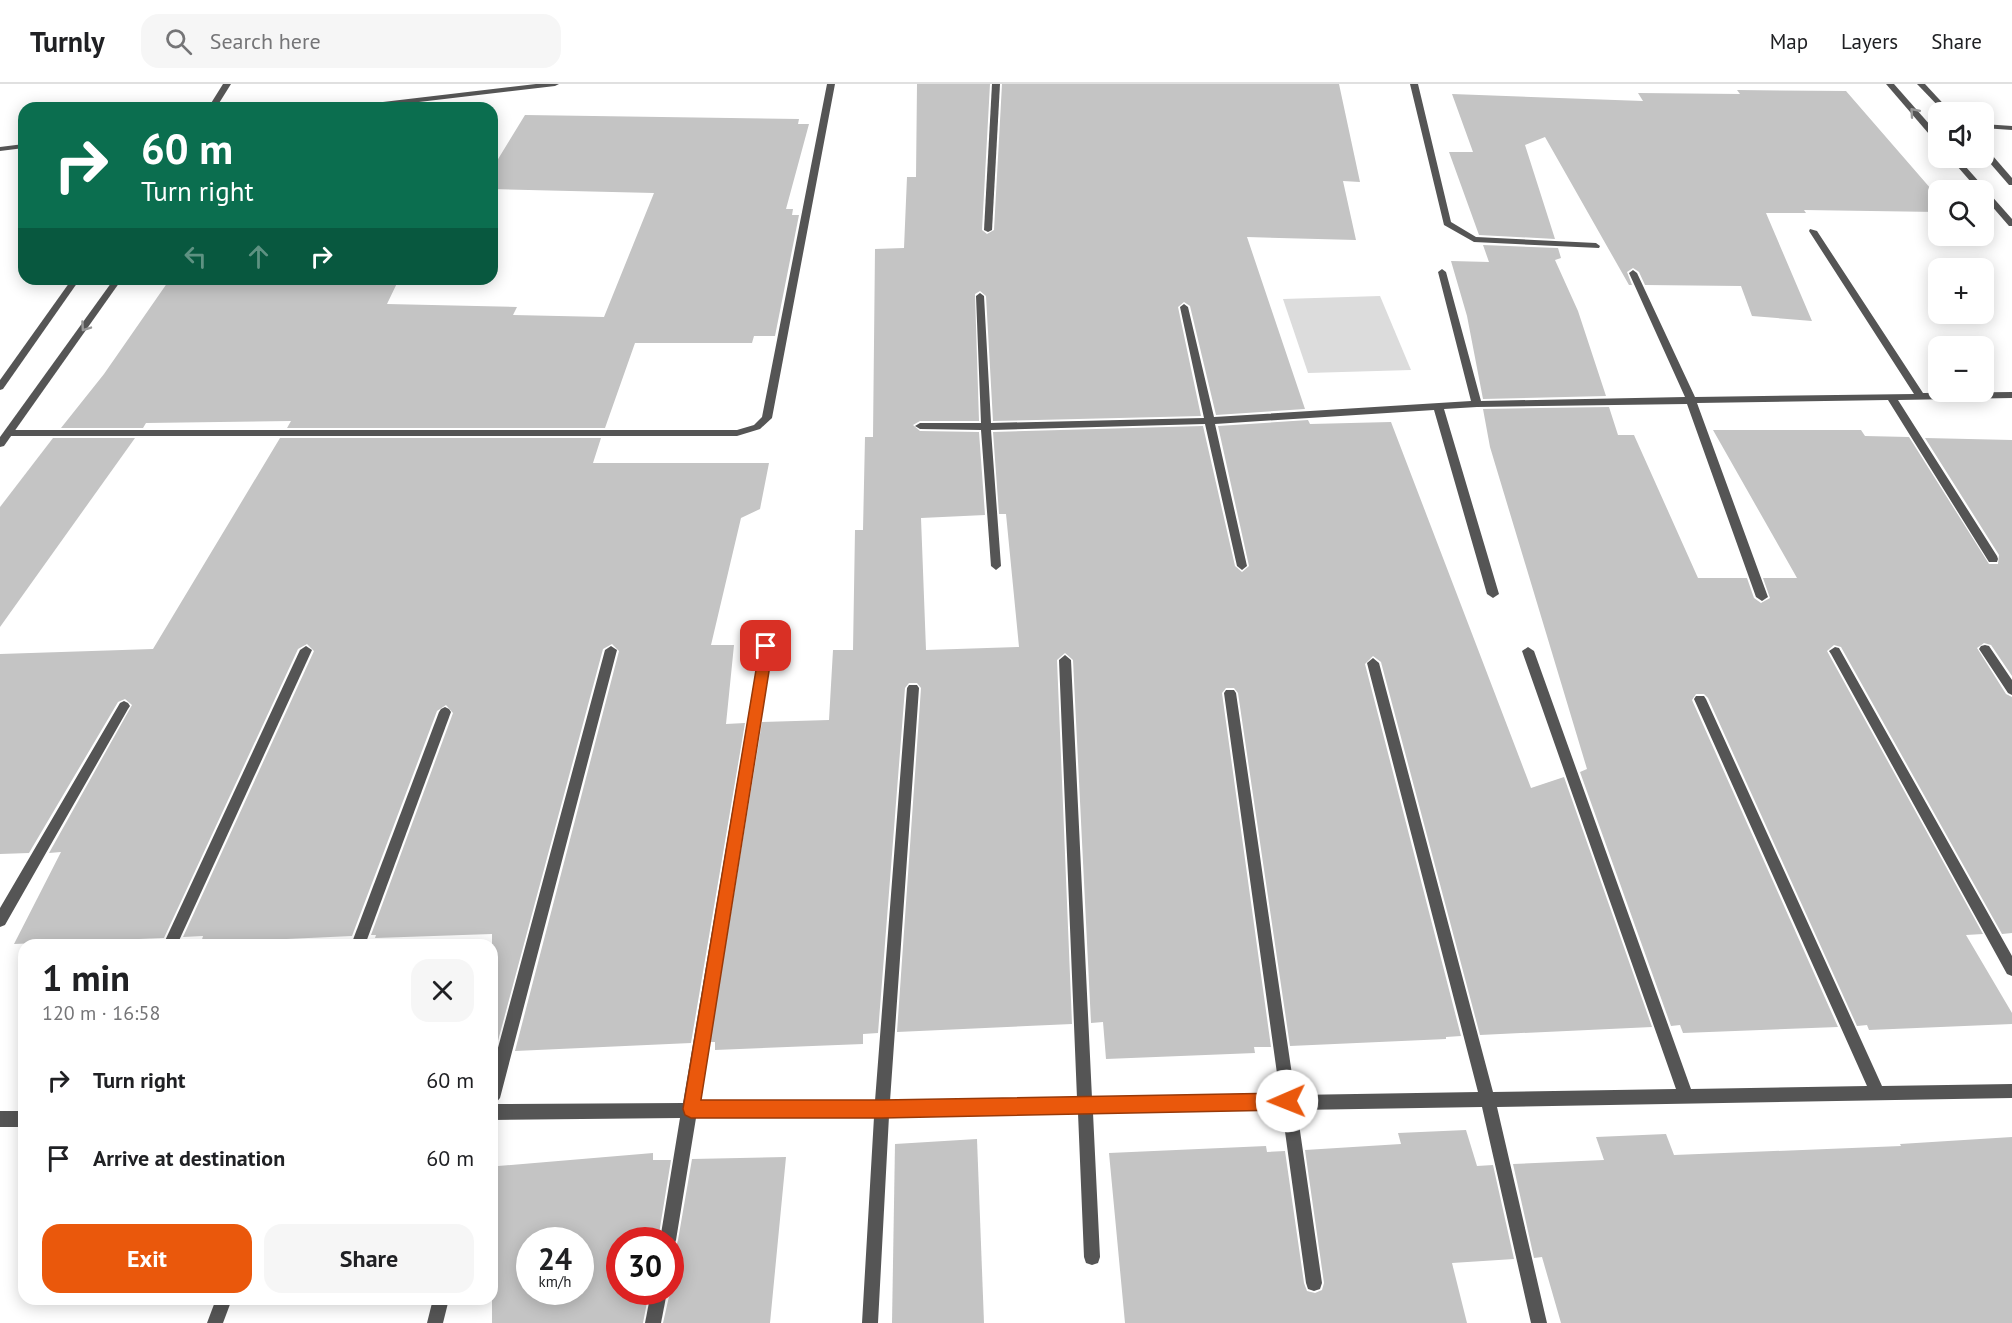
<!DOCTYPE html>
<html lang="en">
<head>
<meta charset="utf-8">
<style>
	body { margin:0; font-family:"PT Sans",sans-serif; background:#f6f6f6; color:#202124; height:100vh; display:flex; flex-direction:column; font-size:22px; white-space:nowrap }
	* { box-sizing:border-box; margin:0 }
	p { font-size:20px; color:#757577 }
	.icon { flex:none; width:33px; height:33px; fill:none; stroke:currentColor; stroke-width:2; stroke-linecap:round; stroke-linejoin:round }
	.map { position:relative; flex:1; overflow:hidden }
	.drawer { position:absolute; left:18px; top:855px; width:480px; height:366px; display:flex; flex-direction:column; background:#fff; border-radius:18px; box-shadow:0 3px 15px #0003 }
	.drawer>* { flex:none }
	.hud { position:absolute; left:18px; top:18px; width:480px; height:183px; border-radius:18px; box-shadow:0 3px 15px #0003; background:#0b6e4f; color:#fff; overflow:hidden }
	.tools { position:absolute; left:1928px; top:18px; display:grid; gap:12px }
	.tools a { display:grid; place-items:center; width:66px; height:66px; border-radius:12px; background:#fff; box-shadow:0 3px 15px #0003; font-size:30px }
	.speed { position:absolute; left:516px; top:1143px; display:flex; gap:12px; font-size:30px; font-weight:700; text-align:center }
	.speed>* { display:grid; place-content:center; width:78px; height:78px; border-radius:50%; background:#fff; box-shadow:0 3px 15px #0003; line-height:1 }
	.speed small { font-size:15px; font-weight:400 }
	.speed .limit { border:9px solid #d22; background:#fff; color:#111 }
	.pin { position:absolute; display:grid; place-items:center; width:51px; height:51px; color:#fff; margin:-26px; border-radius:12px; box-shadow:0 3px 9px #0006 }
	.me { position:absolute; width:66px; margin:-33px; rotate:269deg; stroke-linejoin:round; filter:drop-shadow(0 0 4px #0008) }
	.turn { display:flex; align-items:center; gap:21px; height:126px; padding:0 24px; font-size:27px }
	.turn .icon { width:78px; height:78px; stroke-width:2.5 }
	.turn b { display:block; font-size:42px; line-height:51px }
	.lanes { display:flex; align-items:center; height:57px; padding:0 24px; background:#0003; justify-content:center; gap:30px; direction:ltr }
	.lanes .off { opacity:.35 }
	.round { display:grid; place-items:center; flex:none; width:63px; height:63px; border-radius:18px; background:#f6f6f6 }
	.summary { display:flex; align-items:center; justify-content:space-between; height:102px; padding:0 24px }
	h1 { font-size:36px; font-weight:700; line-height:45px }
	.cta { display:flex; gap:12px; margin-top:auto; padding:12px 24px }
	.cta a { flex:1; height:69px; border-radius:18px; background:#ea580c; color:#fff; font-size:24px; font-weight:700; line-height:69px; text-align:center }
	.cta a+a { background:#f6f6f6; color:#202124 }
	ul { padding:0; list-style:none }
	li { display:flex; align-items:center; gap:18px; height:78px; padding:0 24px }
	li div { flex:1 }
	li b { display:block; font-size:22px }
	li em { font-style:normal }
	header { display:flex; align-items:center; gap:36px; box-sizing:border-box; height:84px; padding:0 30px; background:#fff; border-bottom:2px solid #e0e0e0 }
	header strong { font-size:28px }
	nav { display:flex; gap:33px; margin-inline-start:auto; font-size:21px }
	.search { width:420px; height:54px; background:#f6f6f6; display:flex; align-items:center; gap:15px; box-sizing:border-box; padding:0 21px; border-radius:18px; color:#757577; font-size:22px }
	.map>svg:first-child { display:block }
	.green { fill:#dcdcdc }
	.building { fill:#c4c4c4; fill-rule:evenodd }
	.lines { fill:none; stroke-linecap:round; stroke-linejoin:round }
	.minor { fill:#555; fill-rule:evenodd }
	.tertiary { fill:#555; fill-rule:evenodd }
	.oneway { stroke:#999 }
	.route { fill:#ea580c; stroke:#983908; stroke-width:1.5 }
</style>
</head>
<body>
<header>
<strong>Turnly</strong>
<div class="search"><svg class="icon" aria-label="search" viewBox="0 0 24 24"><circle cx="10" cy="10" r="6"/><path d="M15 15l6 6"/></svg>Search here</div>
<nav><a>Map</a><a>Layers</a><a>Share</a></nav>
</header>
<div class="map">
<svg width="2012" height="1239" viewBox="0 0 2012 1239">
	<rect width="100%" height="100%" fill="#fff"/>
	<polygon class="green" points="1380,212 1411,286 1308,289 1283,215"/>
	<g class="building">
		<polygon points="917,0 990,0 982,146 987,150 994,146 1002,0 1339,0 1360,98 1343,97 1356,156 1247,153 1305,325 1216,331 1190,222 1184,218 1178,223 1201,332 993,337 986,212 980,207 975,210 979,337 920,337 913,341 920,347 979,348 985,431 921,434 926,566 1019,563 1006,430 999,430 993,348 1203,342 1235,482 1242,488 1249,482 1218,342 1308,336 1310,340 1391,338 1531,704 1564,693 1652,943 1480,951 1381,578 1373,572 1365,580 1461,952 1446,953 1446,955 1290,962 1238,609 1234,604 1226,604 1222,609 1271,963 1254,963 1255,969 1106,975 1103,938 1091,939 1073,576 1065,569 1057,576 1072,940 897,948 921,604 917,599 909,599 905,604 878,949 863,950 863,960 715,966 715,958 710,958 762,638 829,636 833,566 853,566 855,446 863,446 865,353 873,353 875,165 904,164 907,93 916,93"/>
		<polygon points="1737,6 1846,7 1938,113 1938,128 1804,126 1806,129 1766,129 1812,237 1752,232 1741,202 1645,201 1639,188 1633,184 1627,188 1632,201 1629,201 1545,53 1525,61 1555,155 1479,151 1449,68 1473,68 1452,10 1643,17 1638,9 1740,10"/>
		<polygon points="525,31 799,35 798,40 809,40 786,125 793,125 792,131 799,131 775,252 754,252 752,259 635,259 605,344 287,344 291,337 146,339 143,344 61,344 104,290 170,195 399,195 387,220 517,223 513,231 604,233 654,109 492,105 492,85"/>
		<polygon points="1483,161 1558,164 1561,174 1555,176 1578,227 1606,312 1483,315 1467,232 1451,177 1489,178"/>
		<polygon points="1609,323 1618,351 1634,351 1698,494 1747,494 1754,514 1761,519 1770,514 1763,494 1797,494 1713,346 1861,346 1865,352 1909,353 1989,480 1998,480 1999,471 1925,354 2012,356 2012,592 1991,561 1984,559 1977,564 2006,610 2012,613 2012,849 2002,850 1841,563 1834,561 1827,567 1983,850 1966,851 2012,929 2012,940 1869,946 1867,941 1857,942 1708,614 1704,610 1696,610 1692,616 1838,943 1683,949 1680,941 1671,942 1580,688 1587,685 1490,363 1483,325"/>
		<polygon points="53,354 135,354 0,543 0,423"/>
		<polygon points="280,354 601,354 593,379 769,379 760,425 741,434 711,561 734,561 726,640 745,639 691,959 515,967 619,567 612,560 603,565 495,968 492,968 492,850 375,854 376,851 371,851 453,629 446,621 437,627 352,852 201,859 203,852 183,853 314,567 307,560 298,565 164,854 14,860 61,768 49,769 132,621 125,615 118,618 29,769 0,770 0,570 153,565"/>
		<polygon points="1466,1046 1477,1082 1493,1081 1514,1175 1452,1179 1467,1239 1125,1239 1109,1069 1266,1062 1267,1068 1285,1067 1304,1199 1307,1207 1315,1209 1322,1206 1324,1199 1305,1066 1401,1060 1398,1049"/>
		<polygon points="1666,1050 1674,1071 1901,1062 1900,1060 2012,1053 2012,1239 1561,1239 1542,1173 1534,1174 1513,1080 1604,1076 1596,1053"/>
		<polygon points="977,1055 984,1239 892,1239 895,1060"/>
		<path d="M653,1069V1076H671L658,1156H620V1208H649L643,1239H492V1116L498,1082ZM530,1156H580V1208H530Z"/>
		<polygon points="786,1073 770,1239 663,1239 670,1208 670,1165 676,1163 678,1156 692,1075"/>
	</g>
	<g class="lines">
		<g class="minor">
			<polygon points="827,0 835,0 772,334 760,345 737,352 10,352 5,349 10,346 737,346 754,341 762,333"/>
			<polygon points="992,0 1000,0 992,146 988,148 984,146"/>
			<polygon points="1410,0 1418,0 1451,138 1476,153 1596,159 1600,162 1599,164 1474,158 1444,141"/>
			<polygon points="1983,40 2012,42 2012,46 1983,44"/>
			<polygon points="1810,145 1817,147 1923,309 2012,308 2012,314 1898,316 1997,472 1998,475 1997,478 1989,478 1888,316 1697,319 1768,513 1762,517 1756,513 1687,320 1477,323 1444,325 1499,510 1493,514 1487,510 1434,326 1215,340 1247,482 1242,486 1237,482 1205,340 991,346 1001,482 996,486 991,482 981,346 920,345 915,342 920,339 981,339 976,212 980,209 984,212 991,339 1204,334 1180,223 1184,220 1188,223 1214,333 1471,317 1438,188 1442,185 1446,188 1481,317 1685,313 1629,189 1633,186 1637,189 1695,313 1914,310 1809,147"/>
			<polygon points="766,558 772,562 698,1019 875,1017 907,604 909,601 917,601 919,604 890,1017 1077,1014 1059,576 1065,571 1071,576 1092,1014 1280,1011 1224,609 1226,606 1234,606 1236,609 1295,1011 1478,1008 1367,579 1373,574 1379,579 1493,1008 1676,1005 1522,567 1528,563 1534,567 1691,1005 1867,1002 1694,615 1696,612 1704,612 1706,615 1882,1002 2012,1000 2012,1014 1497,1023 1547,1239 1531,1239 1482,1023 1297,1026 1322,1199 1320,1205 1314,1207 1308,1205 1306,1199 1282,1026 1093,1029 1100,1173 1098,1179 1092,1181 1086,1179 1084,1173 1078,1029 889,1032 878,1239 862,1239 874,1033 696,1034 676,1156 674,1162 670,1163 670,1156 660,1156 680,1034 492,1036 492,986 605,566 611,562 617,566 500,1014 495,1020 683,1019 760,562"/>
			<polygon points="1985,561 1989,562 2012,596 2012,611 2008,609 1981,568 1979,565 1981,562"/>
			<polygon points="306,562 312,566 177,861 163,861 300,566"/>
			<polygon points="1835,563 1839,564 2012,872 2012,892 2007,890 1831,570 1829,567"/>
			<polygon points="124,617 128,619 130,622 128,625 5,841 0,843 0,824 120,619"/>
			<polygon points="445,623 449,625 451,628 365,861 351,861 439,628 441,625"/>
			<rect x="0" y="1027" width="24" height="16"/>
			<polygon points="651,1208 667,1208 661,1239 645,1239"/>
			<polygon points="216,1215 232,1215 223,1239 207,1239"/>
			<polygon points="433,1215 449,1215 443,1239 427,1239"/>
		</g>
		<g class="tertiary">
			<polygon points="223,0 231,0 216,24 208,24"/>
			<polygon points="536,0 559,0 555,2 368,24 345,24 349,22"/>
			<polygon points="1886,0 1894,0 1938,50 1938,57 1935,57"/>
			<polygon points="1917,0 1925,0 1951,28 1944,28"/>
			<polygon points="24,60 24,64 0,67 0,63"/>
			<polygon points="1983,64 1986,64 2012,94 2012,101 2009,101 1983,71"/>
			<polygon points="1950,74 1958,74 2012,135 2012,142 2009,142 1983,112 1983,106 1978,106"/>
			<polygon points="72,195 80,195 3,305 0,306 0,296"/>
			<polygon points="114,195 122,195 4,362 0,363 0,353"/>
		</g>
	</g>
	<defs><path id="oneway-chevron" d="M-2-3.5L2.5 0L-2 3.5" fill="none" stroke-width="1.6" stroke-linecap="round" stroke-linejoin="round" transform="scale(1.5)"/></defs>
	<g class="oneway">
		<use href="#oneway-chevron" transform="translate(1914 28) rotate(-131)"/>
		<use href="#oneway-chevron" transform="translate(85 243) rotate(125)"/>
	</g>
	<polygon class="route" points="766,557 773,562 701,1016 882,1016 1287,1009 1293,1011 1296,1017 1293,1023 1287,1026 882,1034 691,1034 685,1031 683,1025 760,562"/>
</svg>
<div class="tools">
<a><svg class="icon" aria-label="sound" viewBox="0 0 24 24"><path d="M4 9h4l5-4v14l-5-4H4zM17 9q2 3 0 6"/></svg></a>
<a><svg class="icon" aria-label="search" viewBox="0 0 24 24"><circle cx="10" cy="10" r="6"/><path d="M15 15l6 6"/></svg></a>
<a>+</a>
<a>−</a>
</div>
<div class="speed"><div>24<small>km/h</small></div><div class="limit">30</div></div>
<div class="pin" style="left:766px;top:562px;background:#d93025"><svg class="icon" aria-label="arrive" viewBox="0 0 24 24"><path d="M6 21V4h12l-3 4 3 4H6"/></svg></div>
<svg class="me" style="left:1287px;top:1017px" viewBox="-20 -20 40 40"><circle r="19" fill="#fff"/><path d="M0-13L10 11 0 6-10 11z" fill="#ea580c"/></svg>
<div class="hud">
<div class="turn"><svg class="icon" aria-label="right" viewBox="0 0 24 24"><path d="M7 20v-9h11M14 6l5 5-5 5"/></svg><div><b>60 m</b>Turn right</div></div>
<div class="lanes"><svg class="icon off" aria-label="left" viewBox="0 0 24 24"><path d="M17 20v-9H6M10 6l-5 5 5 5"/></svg><svg class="icon off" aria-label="ahead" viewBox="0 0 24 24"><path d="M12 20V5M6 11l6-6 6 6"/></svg><svg class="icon" aria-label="right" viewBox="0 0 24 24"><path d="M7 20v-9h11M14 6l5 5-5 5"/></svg></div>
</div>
<section class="drawer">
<div class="summary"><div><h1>1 min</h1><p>120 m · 16:58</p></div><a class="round"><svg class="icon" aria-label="close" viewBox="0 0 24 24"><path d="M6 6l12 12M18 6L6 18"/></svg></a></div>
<ul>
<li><svg class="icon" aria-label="right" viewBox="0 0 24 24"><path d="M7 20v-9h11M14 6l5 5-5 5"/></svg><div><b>Turn right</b></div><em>60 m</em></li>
<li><svg class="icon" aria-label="arrive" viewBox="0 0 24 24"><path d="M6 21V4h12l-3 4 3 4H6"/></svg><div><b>Arrive at destination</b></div><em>60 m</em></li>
</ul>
<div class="cta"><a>Exit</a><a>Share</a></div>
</section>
</div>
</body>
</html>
